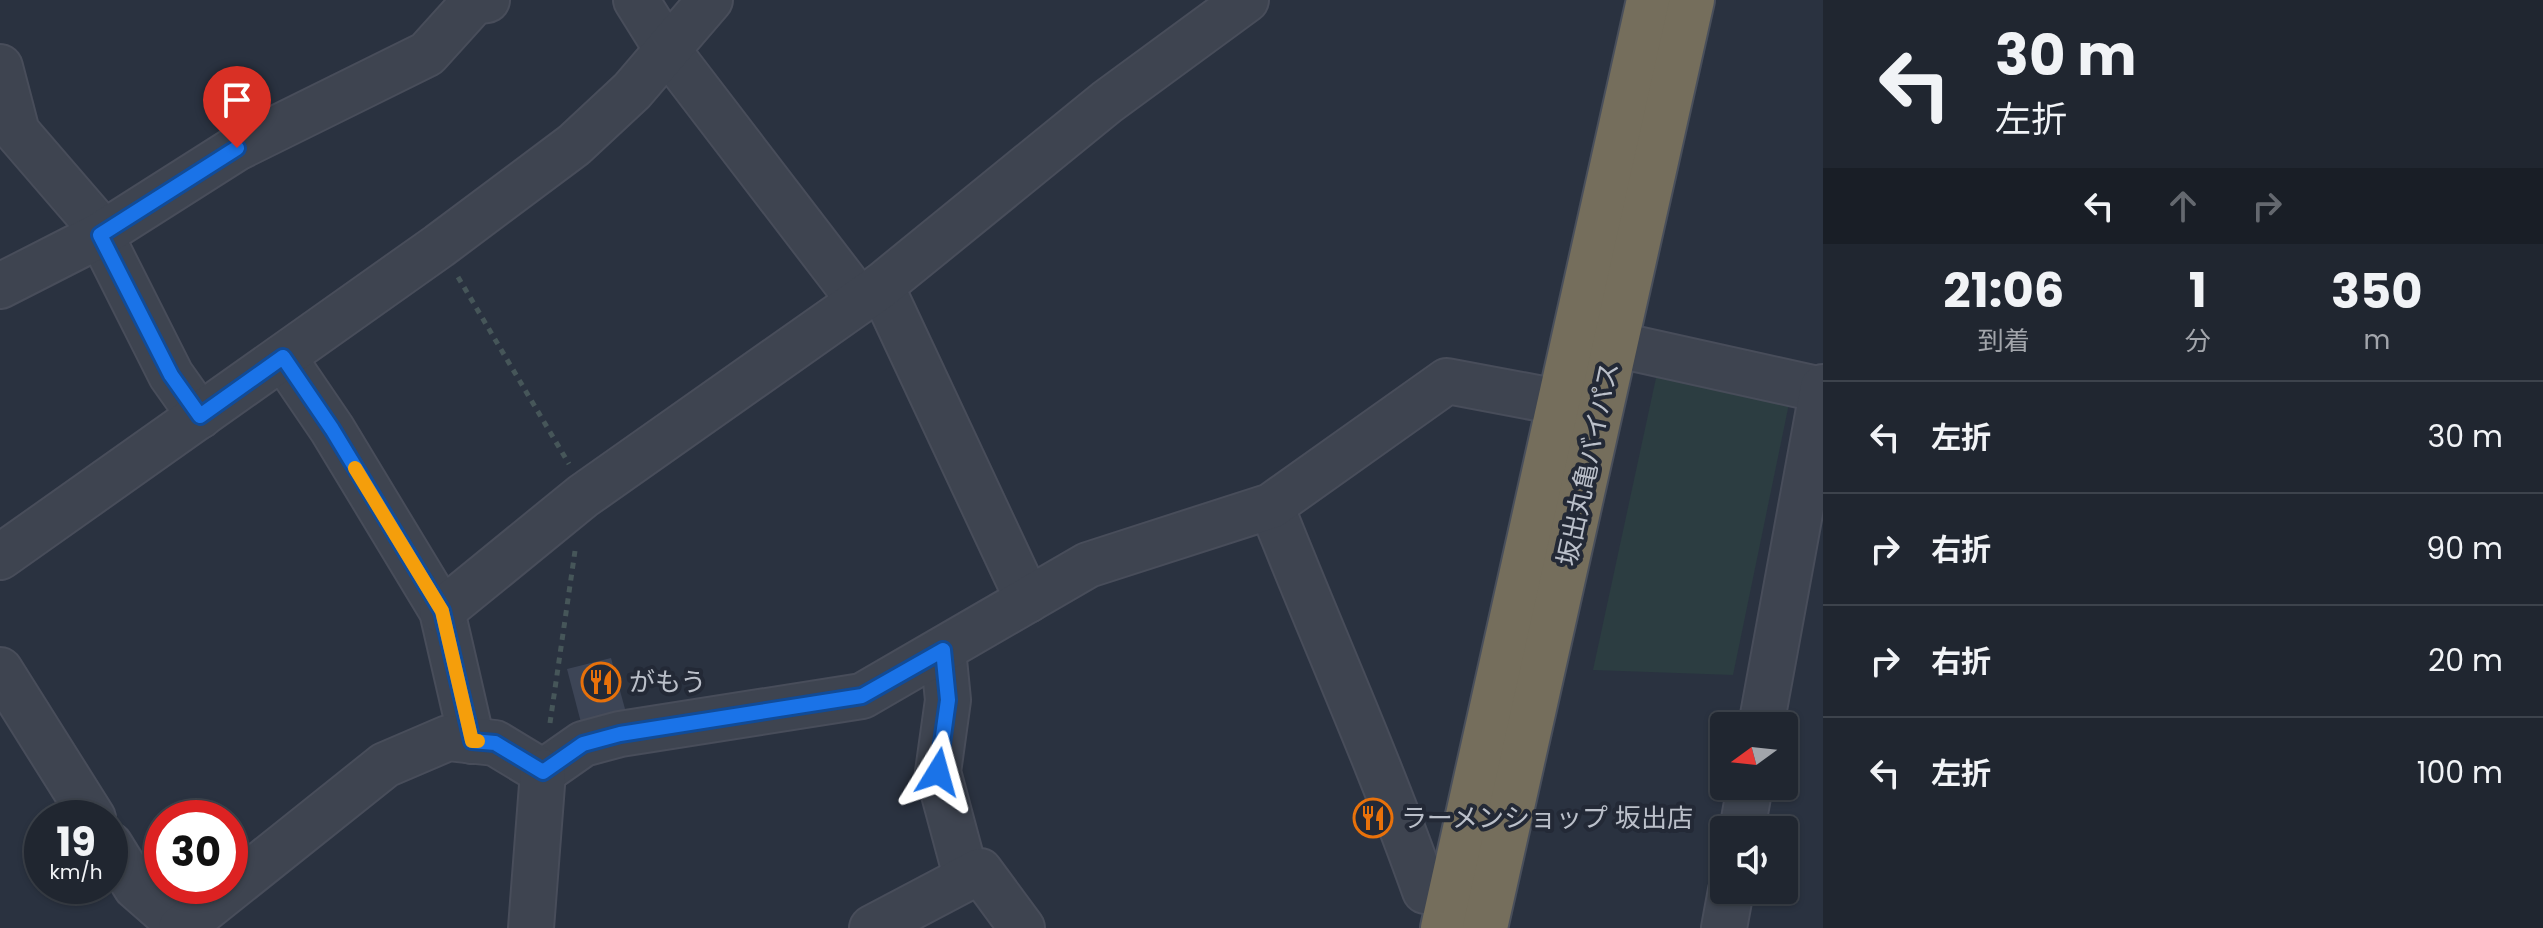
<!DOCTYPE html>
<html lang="ja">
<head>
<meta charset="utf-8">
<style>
	body { margin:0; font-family:Poppins,"Noto Sans JP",sans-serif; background:#282e38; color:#f1f3f6; height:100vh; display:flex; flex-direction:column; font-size:30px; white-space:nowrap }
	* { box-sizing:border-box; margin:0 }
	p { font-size:26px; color:#a2a5ab }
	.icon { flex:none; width:44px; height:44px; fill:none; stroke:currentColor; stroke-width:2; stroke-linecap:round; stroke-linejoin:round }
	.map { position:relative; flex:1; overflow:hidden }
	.side { display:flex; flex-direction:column; background:#202630; width:720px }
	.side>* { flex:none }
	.top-card { background:#202630; color:#f1f3f6; overflow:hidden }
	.needle { width:52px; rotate:255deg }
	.controls { position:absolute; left:1710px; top:712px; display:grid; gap:16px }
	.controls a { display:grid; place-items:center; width:88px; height:88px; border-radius:8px; background:#202630; box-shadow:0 2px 6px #0004,0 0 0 2px #3d434c; font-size:40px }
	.speed { position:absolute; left:24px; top:800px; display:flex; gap:16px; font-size:40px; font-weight:700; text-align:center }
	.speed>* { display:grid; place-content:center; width:104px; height:104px; border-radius:50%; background:#202630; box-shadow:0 2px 6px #0004,0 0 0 2px #3d434c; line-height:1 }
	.speed small { font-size:20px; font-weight:400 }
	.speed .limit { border:12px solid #d22; background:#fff; color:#111 }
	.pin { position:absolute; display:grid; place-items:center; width:68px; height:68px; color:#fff; margin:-82px -34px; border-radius:50% 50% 50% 0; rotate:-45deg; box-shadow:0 0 8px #0007 }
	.pin .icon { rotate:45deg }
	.me { position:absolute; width:88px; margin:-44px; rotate:8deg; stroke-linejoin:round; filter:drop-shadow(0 0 6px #0008) }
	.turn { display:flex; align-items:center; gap:28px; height:168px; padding:0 40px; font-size:36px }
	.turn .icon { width:104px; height:104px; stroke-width:2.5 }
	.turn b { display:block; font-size:56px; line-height:68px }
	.lanes { display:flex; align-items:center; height:76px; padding:0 40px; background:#0003; justify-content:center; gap:40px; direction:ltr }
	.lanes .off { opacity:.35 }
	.eta { display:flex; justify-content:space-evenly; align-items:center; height:136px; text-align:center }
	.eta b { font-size:48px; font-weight:700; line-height:56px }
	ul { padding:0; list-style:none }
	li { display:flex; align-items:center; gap:24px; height:112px; padding:0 40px; border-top:2px solid #3d434c }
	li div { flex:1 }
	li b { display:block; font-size:30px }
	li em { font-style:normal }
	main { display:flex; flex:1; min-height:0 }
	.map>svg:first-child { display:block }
	.green { fill:#2c3d41 }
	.building { fill:#3d4556 }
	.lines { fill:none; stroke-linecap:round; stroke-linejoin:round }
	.minor-casing { stroke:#484d5a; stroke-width:48 }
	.highway-casing { stroke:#494f5b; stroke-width:48 }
	.path { stroke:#465659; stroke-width:5; stroke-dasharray:6 6; stroke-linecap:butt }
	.minor { stroke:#3e4450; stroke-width:44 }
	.highway { stroke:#756e5c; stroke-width:44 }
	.route-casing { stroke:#114b97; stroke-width:20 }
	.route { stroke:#1a73e8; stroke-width:14 }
	.slow { stroke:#f59e0b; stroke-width:14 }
	.labels { text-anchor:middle; stroke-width:8; stroke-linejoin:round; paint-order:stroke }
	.street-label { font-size:26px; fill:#bbc0ca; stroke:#232936 }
	.poi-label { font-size:26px; fill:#bbc0ca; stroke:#232936; text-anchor:start }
</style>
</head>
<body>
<main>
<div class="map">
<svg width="1823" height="928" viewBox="0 0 1823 928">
	<rect width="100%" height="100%" fill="#2a3240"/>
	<polygon class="green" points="1659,364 1791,394 1733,675 1593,670"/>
	<g class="building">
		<polygon points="611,658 630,727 585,738 567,669"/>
		<polygon points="1384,800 1394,822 1362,836 1353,814"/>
	</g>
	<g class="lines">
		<defs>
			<g id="minor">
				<polyline points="636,0 666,48 859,300"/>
				<polyline points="0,67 17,132 93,220 171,375 200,416"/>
				<polyline points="0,286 100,235 237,148 427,54 474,2 487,0"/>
				<polyline points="881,286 1028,600"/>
				<polyline points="1614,344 1822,390"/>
				<polyline points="283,357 332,429 442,611 472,741"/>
				<path d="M1271,506C1322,635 1379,761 1425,891"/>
				<polyline points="0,557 439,246 574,145 632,91 710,0"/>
				<polyline points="442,611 583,496 881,286 1107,102 1246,0"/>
				<polyline points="943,650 948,700 938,772 966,876"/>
				<polyline points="0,670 93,818"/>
				<polyline points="1761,726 1823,387"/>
				<polyline points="543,772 583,744 620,734 862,696 1088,565 1271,506 1447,381 1596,409"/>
				<polyline points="1742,830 1750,786"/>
				<polyline points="110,845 136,887 182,927"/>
				<polyline points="181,928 385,765 448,738 495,743 543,772"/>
				<polyline points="531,928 543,772"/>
				<polyline points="872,928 980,871 1022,928"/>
				<polyline points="1724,928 1731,890"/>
			</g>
			<g id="highway">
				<polyline points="1443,928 1649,0"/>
				<polyline points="1485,928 1692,0"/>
			</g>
		</defs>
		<use href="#minor" class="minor-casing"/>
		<use href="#highway" class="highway-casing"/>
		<g class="path">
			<polyline points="458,277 569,464"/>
			<polyline points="550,723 575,551"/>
		</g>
		<use href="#minor" class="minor"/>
		<use href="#highway" class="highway"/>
	</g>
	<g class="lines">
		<defs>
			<polyline id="route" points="237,148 100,235 171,375 200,416 283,357 332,429 442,611 472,741 495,743 543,772 583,744 620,734 862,696 943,650 948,700 938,772"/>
		</defs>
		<use href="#route" class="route-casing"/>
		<use href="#route" class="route"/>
		<polyline class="slow" points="355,468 442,611 472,741 478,741"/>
	</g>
	<defs>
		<symbol id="restaurant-ring" viewBox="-11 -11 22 22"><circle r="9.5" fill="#232936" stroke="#e8710a" stroke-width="1.5"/><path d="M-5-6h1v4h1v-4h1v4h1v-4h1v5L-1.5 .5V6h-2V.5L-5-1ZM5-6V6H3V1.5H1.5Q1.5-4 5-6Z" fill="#e8710a"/></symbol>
	</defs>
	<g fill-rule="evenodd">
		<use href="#restaurant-ring" x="579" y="660" width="44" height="44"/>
		<use href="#restaurant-ring" x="1351" y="796" width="44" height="44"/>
	</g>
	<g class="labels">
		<g class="street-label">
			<text transform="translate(1588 464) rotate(-78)" y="9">坂出丸亀バイパス</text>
		</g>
		<g class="poi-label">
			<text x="629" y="691">がもう</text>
			<text x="1401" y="827">ラーメンショップ 坂出店</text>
		</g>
	</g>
</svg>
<div class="controls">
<a><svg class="needle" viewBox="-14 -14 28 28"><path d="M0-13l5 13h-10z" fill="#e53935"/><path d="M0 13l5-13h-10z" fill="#a2a5ab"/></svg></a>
<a><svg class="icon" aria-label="sound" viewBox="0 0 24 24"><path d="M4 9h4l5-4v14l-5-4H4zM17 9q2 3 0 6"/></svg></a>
</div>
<div class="speed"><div>19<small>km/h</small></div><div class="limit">30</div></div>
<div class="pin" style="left:237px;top:148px;background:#d93025"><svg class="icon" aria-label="arrive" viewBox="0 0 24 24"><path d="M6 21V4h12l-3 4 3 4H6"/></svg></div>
<svg class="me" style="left:938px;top:772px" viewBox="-20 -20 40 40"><path d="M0-17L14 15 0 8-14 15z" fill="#1a73e8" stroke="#fff" stroke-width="4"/></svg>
</div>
<section class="side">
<div class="top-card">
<div class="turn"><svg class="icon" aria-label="left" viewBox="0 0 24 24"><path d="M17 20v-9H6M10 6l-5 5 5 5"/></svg><div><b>30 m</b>左折</div></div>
<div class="lanes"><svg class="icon" aria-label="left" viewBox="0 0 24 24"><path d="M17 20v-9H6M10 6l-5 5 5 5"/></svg><svg class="icon off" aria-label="ahead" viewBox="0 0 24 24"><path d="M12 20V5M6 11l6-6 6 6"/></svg><svg class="icon off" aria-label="right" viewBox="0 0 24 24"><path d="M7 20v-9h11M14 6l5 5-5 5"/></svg></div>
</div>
<div class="eta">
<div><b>21:06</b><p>到着</p></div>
<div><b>1</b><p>分</p></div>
<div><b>350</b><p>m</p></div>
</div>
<ul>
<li><svg class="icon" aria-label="left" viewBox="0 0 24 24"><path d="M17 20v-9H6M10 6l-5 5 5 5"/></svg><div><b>左折</b></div><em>30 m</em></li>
<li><svg class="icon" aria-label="right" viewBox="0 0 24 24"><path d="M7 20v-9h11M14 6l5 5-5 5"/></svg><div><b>右折</b></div><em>90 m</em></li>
<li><svg class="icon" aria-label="right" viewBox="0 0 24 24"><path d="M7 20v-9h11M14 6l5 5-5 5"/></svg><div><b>右折</b></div><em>20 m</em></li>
<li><svg class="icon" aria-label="left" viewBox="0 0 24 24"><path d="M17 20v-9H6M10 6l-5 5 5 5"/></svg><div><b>左折</b></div><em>100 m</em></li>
</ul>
</section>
</main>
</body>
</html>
